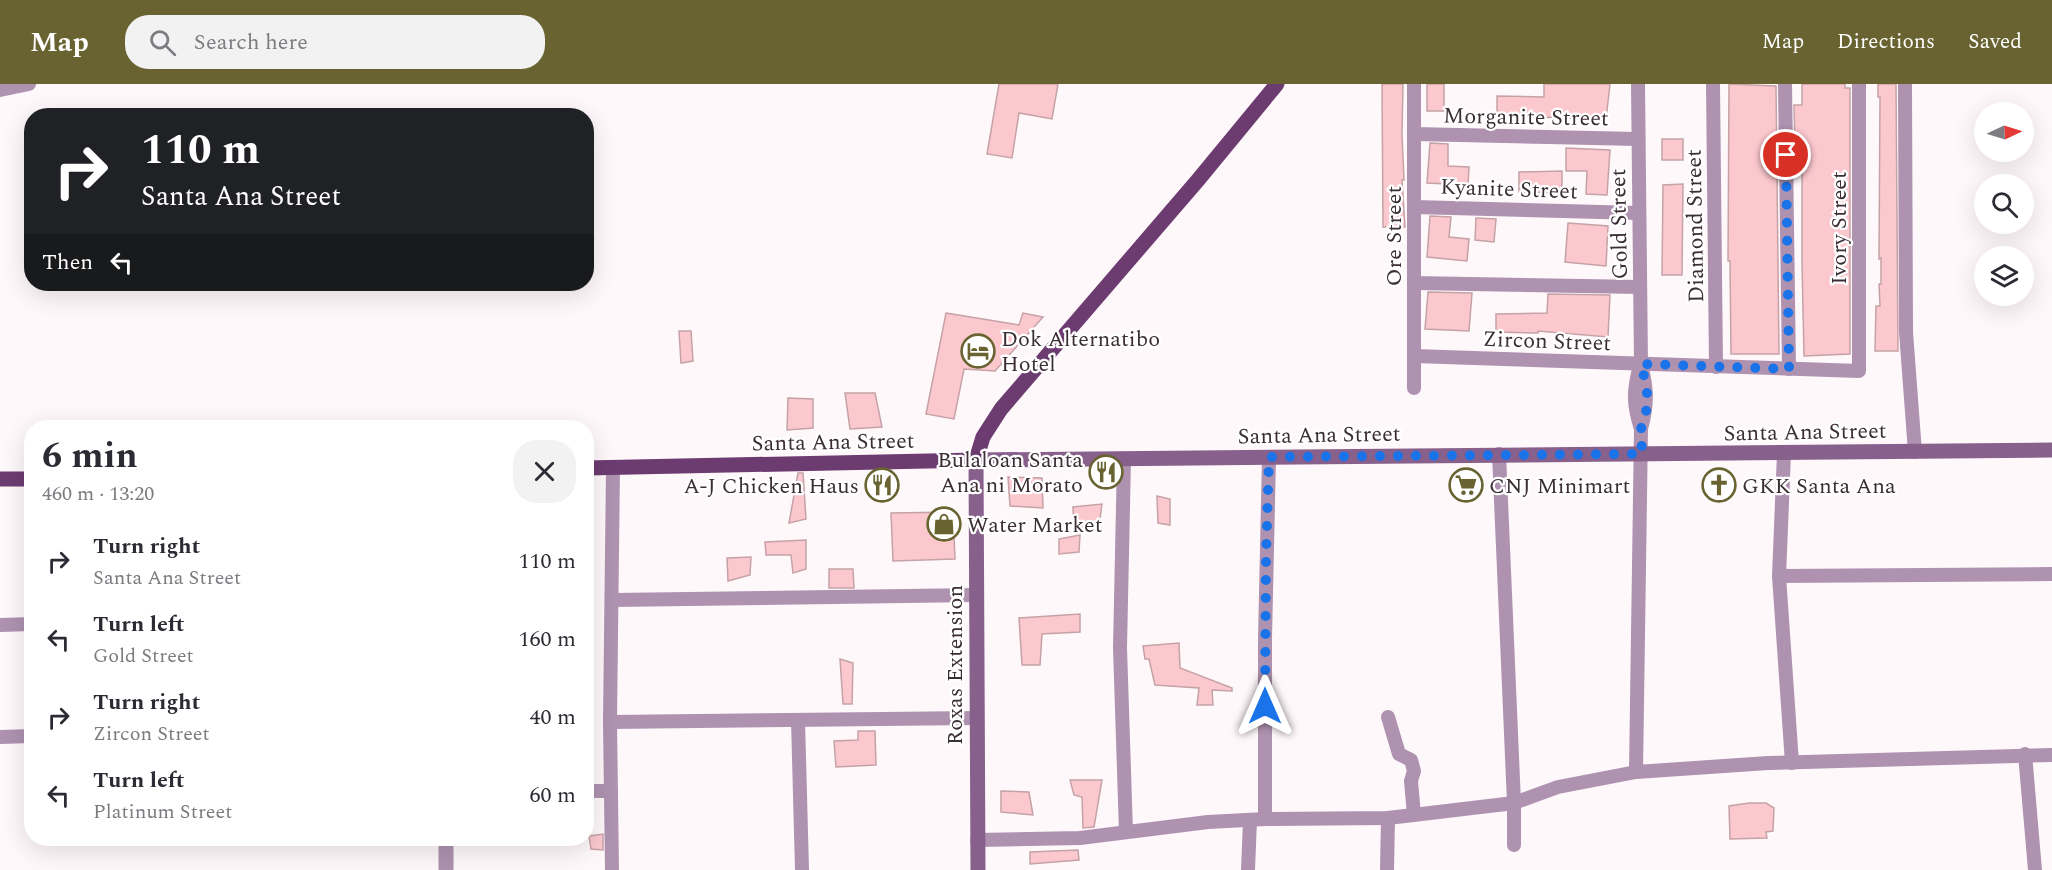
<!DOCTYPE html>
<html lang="en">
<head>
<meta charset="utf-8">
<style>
	body { margin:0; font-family:Spectral,serif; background:#f2f2f3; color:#2b2b33; height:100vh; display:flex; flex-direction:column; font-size:22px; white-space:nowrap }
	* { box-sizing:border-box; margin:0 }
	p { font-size:20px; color:#7c7c81 }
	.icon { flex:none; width:33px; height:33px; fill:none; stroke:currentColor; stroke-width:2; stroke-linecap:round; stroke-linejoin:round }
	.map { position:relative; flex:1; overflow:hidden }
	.details { position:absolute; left:24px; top:336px; width:570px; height:426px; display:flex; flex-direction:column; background:#fff; border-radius:24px; box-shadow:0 6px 24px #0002 }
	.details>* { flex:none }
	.hud { position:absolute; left:24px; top:24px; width:570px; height:183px; border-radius:24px; box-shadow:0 6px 24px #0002; background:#202124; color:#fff; overflow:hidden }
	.needle { width:39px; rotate:86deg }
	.tools { position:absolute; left:1974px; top:18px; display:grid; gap:12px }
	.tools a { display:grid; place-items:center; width:60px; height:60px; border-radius:50%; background:#fff; box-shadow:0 6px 24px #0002; font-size:30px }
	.pin { position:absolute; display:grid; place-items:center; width:51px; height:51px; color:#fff; margin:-26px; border:3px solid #fff; border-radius:50%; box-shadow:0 2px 6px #0007 }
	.me { position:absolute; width:66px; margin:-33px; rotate:0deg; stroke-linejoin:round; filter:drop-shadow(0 0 4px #0008) }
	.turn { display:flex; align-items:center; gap:21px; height:126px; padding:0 18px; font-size:27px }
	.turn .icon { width:78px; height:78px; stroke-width:2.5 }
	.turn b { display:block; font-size:42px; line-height:51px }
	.then { display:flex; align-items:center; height:57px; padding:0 18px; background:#0003; gap:12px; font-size:22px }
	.round { display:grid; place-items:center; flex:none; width:63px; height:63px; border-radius:24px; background:#f2f2f3 }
	.summary { display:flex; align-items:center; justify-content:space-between; height:102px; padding:0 18px }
	h1 { font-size:36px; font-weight:700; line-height:45px }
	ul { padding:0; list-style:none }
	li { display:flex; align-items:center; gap:18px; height:78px; padding:0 18px }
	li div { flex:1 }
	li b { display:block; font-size:22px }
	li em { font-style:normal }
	header { display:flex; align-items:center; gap:36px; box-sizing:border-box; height:84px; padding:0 30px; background:#686330; color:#fff }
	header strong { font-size:28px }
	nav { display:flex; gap:33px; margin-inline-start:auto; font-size:21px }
	.search { width:420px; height:54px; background:#f2f2f3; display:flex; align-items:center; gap:15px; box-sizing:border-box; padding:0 21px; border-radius:24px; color:#7c7c81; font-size:22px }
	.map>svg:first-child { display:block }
	.building { fill:#fbc8ce; stroke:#c5a2a6; stroke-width:1.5 }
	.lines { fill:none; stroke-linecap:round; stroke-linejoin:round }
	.minor { stroke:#ae92b0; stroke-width:14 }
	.tertiary { stroke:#ae92b0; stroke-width:15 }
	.secondary { stroke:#87608c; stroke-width:15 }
	.primary { stroke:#6c3c71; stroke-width:15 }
	.route { stroke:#1a73e8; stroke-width:10; stroke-dasharray:0 18 }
	.labels { text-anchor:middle; stroke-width:4.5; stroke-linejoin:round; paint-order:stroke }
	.street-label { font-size:22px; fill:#3b2e35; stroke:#fff }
	.poi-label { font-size:22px; fill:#3b2e35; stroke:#fff; text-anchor:start }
</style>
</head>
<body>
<header>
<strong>Map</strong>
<div class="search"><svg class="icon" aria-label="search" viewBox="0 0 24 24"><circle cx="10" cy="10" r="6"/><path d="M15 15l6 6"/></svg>Search here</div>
<nav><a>Map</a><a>Directions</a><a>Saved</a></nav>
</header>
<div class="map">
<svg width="2052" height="786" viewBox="0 0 2052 786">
	<rect width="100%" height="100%" fill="#fff8fb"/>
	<g class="building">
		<polygon points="999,0 1058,0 1052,35 1019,29 1012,74 987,70"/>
		<polygon points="1382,0 1403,0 1402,51 1404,96 1402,96 1405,143 1383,143"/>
		<rect x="1427" y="0" width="17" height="27"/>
		<polygon points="1544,0 1610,0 1606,35 1497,32 1497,12 1544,13"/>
		<polygon points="1729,0 1776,2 1779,270 1731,270 1730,177 1728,177"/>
		<polygon points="1802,0 1845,0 1845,4 1850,4 1850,270 1804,272 1802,179 1802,63 1795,63 1794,21 1802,21"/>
		<polygon points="1878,0 1896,0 1898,267 1875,267 1876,222 1880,222 1879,200 1881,200 1881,174 1879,175 1880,13 1878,13"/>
		<rect x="1662" y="55" width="21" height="21"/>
		<polygon points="1430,59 1448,60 1448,82 1469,83 1468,101 1427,99"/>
		<polygon points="1566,64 1610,66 1607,111 1586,110 1587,87 1566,87"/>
		<polygon points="1562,87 1562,109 1519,108 1519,88"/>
		<polygon points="1683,100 1682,191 1662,191 1663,101"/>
		<polygon points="1430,132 1451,133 1449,153 1469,155 1467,177 1427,173"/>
		<polygon points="1476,134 1496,135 1494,158 1475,156"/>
		<polygon points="1568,139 1608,142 1606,182 1565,178"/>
		<polygon points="1428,208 1472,209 1469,247 1425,245"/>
		<polygon points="1548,210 1610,211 1608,253 1538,247 1538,249 1496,248 1496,230 1547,229"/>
		<polygon points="946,229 1019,241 1023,229 1043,233 995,287 964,285 954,335 926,330"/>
		<polygon points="679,247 691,247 693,277 681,279"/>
		<polygon points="845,309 875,309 882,343 850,345"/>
		<polygon points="788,314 813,315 813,344 787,346"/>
		<polygon points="1709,388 1729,388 1729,414 1709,415"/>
		<polygon points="798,389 803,389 806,435 789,439"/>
		<polygon points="1008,393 1042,394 1043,424 1010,422"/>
		<polygon points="1157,412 1170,415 1170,441 1158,439"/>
		<polygon points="1102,420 1099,443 1074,448 1073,423"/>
		<polygon points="953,428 955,475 893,477 891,429"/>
		<polygon points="1080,451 1079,468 1059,470 1059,455"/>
		<polygon points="806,456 806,485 793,489 791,471 766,471 765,458"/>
		<polygon points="751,473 750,491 728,497 727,474"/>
		<polygon points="829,485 853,485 854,504 829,504"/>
		<polygon points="1080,530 1080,548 1042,550 1040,581 1022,581 1019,534"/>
		<polygon points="1179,559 1180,584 1232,604 1232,607 1212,606 1213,621 1197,621 1199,604 1155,601 1149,575 1145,575 1143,562"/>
		<polygon points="840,575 853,579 852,620 843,620"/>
		<polygon points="858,647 875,647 876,681 836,683 834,657 858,656"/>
		<polygon points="1070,696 1102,696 1094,743 1083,744 1082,713 1074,711"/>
		<polygon points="1001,707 1029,708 1033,731 1001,728"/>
		<polygon points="1749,719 1766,719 1774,724 1773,747 1766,748 1767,754 1730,755 1729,722"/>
		<polygon points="603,750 603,766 591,765 589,752"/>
		<polygon points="1078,766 1079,776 1030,780 1030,768"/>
	</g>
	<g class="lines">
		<g class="minor">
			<polyline points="1414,0 1414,304"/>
			<polyline points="1713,0 1716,283"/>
			<polyline points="1785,0 1789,285"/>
			<polyline points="1905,0 1906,248 1915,368"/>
			<polyline points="0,6 29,0"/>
			<polyline points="1414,50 1638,55"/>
			<polyline points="1414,123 1639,129"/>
			<polyline points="1414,199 1640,203"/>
			<polyline points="1414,272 1859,287 1859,0"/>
			<path d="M1640,282C1633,307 1633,320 1641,345"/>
			<polyline points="1784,369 1779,492 1792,679"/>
			<polyline points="1499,370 1514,719 1514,761"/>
			<polyline points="1124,375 1120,564 1126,748"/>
			<polyline points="1779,492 2052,490"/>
			<polyline points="612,516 977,511"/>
			<polyline points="0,541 32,540"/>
			<polyline points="1388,633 1399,670 1411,676 1414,687 1411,697 1414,731"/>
			<polyline points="798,636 802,786"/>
			<polyline points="610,638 977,634"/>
			<polyline points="0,653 32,652"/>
			<polyline points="2025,670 2035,786"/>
			<path d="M1636,688L1641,345C1648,319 1647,305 1641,280L1638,0"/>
			<polyline points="586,707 611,707"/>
			<polyline points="1265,735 1265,555 1269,373"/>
			<polyline points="977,756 1080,754 1208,738 1265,735 1388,734 1514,719 1558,703 1636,688 1768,679 2052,671"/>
			<polyline points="612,786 610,638 613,383"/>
			<polyline points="1248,786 1250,736"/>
			<polyline points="1387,786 1388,734"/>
		</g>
		<polyline class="tertiary" points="446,754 446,786"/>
		<polyline class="secondary" points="978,786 976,376 2052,366"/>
		<g class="primary">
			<polyline points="586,384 976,376 983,353 1001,325 1198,96 1277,0"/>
			<polyline points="0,395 32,395"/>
		</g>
	</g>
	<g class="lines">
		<polyline class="route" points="1265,622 1266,474 1269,373 1642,370 1641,345 1647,324 1647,304 1641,280 1789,285 1786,71"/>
	</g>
	<defs>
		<symbol id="hotel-ring" viewBox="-11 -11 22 22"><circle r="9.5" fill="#fff" stroke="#686330" stroke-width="1.5"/><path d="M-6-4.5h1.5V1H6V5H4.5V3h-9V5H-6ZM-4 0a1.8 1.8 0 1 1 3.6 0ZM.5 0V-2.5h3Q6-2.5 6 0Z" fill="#686330"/></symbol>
		<symbol id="restaurant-ring" viewBox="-11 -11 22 22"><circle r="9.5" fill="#fff" stroke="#686330" stroke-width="1.5"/><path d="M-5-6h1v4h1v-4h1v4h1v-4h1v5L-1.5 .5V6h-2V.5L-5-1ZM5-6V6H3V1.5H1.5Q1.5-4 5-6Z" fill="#686330"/></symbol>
		<symbol id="supermarket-ring" viewBox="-11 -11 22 22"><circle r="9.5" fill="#fff" stroke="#686330" stroke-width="1.5"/><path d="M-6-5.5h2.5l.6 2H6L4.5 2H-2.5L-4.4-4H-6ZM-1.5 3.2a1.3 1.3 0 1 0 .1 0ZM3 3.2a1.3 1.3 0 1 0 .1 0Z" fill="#686330"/></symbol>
		<symbol id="church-ring" viewBox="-11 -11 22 22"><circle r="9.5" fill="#fff" stroke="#686330" stroke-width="1.5"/><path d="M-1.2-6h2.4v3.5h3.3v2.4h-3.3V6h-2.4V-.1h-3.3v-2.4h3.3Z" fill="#686330"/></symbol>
		<symbol id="shop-ring" viewBox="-11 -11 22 22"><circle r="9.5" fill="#fff" stroke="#686330" stroke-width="1.5"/><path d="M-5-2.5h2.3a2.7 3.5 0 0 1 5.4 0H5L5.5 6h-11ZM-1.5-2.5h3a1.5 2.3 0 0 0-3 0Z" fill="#686330"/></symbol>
	</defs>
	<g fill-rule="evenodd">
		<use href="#hotel-ring" x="959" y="248" width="38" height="38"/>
		<use href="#restaurant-ring" x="1087" y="369" width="38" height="38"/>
		<use href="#restaurant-ring" x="863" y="382" width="38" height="38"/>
		<use href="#supermarket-ring" x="1447" y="382" width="38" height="38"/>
		<use href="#church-ring" x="1700" y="382" width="38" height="38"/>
		<use href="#shop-ring" x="925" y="421" width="38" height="38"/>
	</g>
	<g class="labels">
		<g class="street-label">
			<text transform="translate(1526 32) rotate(1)" y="8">Morganite Street</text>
			<text transform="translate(1509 104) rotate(2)" y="8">Kyanite Street</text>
			<text transform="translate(1618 140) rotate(-91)" y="8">Gold Street</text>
			<text transform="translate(1694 142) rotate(-91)" y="8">Diamond Street</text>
			<text transform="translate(1838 144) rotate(-90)" y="8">Ivory Street</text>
			<text transform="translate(1393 152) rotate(-90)" y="8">Ore Street</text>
			<text transform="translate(1547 256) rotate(2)" y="8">Zircon Street</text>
			<text transform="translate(1805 347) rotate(-1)" y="8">Santa Ana Street</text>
			<text transform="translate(1319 350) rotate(-1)" y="8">Santa Ana Street</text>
			<text transform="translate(833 357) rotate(-1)" y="8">Santa Ana Street</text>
			<text transform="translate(954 581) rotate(-90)" y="8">Roxas Extension</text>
		</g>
		<g class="poi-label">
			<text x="1001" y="262">Dok Alternatibo<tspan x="1001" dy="25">Hotel</tspan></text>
			<text x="1083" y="383" text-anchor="end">Bulaloan Santa<tspan x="1083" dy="25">Ana ni Morato</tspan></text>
			<text x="859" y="409" text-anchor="end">A-J Chicken Haus</text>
			<text x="1489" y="409">CNJ Minimart</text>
			<text x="1742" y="409">GKK Santa Ana</text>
			<text x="967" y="448">Water Market</text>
		</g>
	</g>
</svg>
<div class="tools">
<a><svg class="needle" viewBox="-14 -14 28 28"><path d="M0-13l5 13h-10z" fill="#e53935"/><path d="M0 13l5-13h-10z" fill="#7c7c81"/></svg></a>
<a><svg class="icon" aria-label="search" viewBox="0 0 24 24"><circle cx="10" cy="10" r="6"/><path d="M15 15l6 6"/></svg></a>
<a><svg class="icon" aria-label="layers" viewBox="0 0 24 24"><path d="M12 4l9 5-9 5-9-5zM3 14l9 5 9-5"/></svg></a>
</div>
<div class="pin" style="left:1786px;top:71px;background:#d93025"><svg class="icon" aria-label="arrive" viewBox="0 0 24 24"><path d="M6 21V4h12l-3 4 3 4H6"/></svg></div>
<svg class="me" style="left:1265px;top:622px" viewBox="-20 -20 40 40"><path d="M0-17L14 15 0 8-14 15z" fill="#1a73e8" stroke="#fff" stroke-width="4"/></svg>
<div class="hud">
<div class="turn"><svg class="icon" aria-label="right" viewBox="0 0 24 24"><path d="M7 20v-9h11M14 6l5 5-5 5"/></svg><div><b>110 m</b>Santa Ana Street</div></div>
<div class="then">Then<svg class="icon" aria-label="left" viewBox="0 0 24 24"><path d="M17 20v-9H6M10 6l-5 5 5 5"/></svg></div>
</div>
<section class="details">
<div class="summary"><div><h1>6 min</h1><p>460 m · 13:20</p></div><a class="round"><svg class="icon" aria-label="close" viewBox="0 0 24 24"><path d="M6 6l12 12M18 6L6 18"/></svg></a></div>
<ul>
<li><svg class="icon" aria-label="right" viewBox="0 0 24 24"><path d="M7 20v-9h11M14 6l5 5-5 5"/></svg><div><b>Turn right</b><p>Santa Ana Street</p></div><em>110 m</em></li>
<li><svg class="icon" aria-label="left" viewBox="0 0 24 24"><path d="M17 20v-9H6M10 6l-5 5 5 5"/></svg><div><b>Turn left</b><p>Gold Street</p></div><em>160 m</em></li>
<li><svg class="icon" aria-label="right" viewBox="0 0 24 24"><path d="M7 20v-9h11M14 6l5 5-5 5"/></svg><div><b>Turn right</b><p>Zircon Street</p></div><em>40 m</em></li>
<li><svg class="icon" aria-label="left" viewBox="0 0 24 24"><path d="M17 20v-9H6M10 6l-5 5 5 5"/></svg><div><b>Turn left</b><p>Platinum Street</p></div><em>60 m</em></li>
</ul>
</section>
</div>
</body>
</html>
